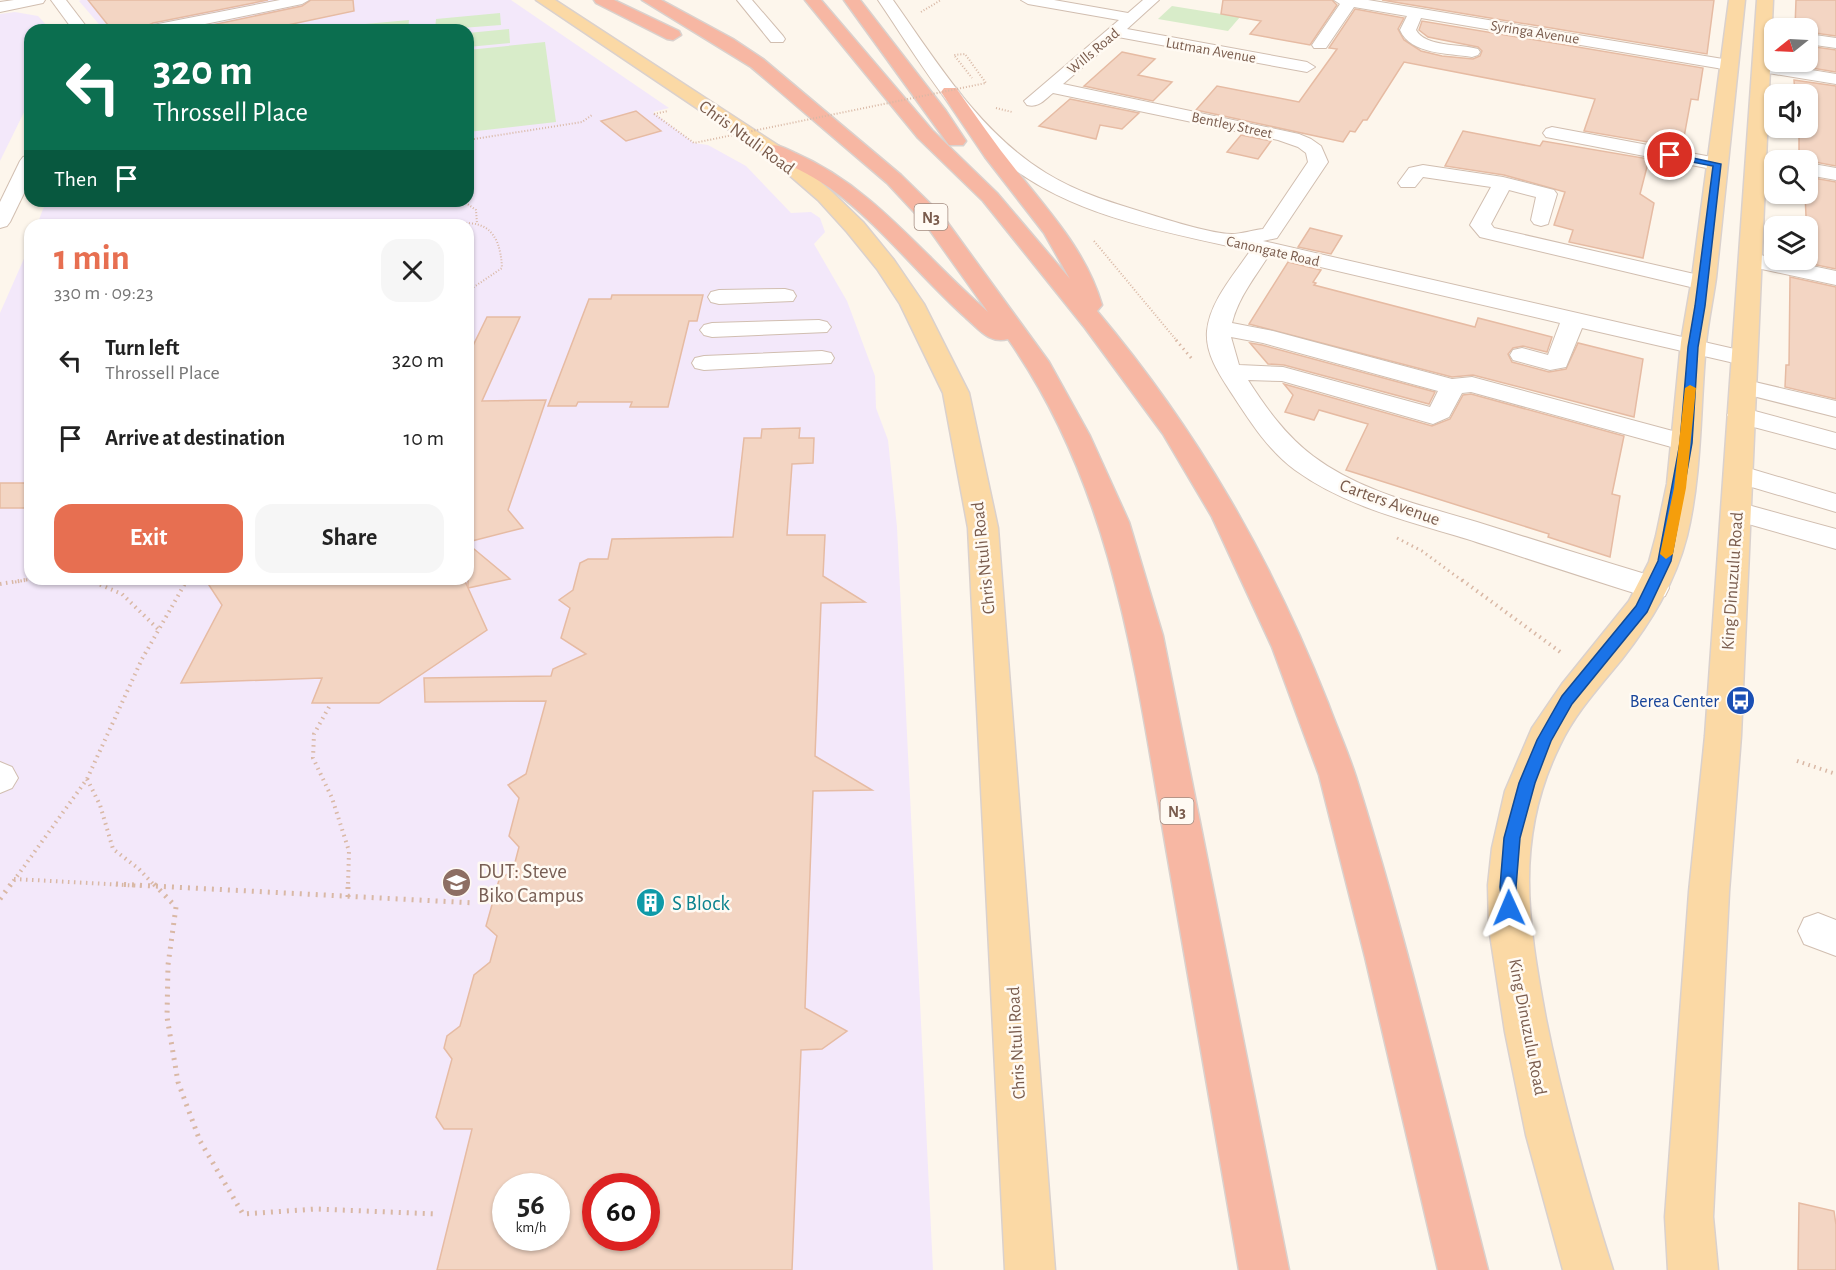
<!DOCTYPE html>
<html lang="en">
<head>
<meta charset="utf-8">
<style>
	body { margin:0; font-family:"Alegreya Sans",sans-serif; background:#f6f6f6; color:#222; height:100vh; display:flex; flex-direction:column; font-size:22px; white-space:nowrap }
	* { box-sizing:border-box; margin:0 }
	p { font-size:20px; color:#767676 }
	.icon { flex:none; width:33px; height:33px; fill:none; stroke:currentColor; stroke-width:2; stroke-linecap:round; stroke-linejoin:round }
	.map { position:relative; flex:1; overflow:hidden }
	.side { position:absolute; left:24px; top:219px; width:450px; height:366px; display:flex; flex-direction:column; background:#fff; border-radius:18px; box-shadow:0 2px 4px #0004 }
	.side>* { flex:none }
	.banner { position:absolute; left:24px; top:24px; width:450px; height:183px; border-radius:18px; box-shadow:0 2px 4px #0004; background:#0b6e4f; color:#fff; overflow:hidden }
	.needle { width:39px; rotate:252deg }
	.buttons { position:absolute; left:1764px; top:18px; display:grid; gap:12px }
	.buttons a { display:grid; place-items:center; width:54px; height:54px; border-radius:12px; background:#fff; box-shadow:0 2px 4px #0004; font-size:30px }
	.speed { position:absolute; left:492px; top:1173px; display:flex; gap:12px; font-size:30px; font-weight:700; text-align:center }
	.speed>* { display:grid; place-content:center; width:78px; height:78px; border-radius:50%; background:#fff; box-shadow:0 2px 4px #0004; line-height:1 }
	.speed small { font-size:15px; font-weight:400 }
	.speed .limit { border:9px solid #d22; background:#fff; color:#111 }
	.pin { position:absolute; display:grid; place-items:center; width:51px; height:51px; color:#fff; margin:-26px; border:3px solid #fff; border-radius:50%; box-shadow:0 2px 6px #0007 }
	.me { position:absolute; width:66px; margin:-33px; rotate:359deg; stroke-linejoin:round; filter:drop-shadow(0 0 4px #0008) }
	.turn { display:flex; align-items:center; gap:21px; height:126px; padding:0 30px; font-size:27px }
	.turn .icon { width:78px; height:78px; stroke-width:2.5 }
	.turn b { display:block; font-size:42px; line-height:51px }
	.then { display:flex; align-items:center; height:57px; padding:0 30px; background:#0003; gap:12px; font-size:22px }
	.round { display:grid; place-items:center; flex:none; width:63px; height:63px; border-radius:18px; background:#f6f6f6 }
	.headline { display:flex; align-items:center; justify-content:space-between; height:102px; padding:0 30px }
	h1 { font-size:36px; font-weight:700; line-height:45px; color:#e76f51 }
	.action { display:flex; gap:12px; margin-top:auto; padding:12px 30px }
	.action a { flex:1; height:69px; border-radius:18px; background:#e76f51; color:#fff; font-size:24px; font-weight:700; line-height:69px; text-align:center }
	.action a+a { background:#f6f6f6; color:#222 }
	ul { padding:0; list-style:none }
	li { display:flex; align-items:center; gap:18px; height:78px; padding:0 30px }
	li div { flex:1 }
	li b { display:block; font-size:22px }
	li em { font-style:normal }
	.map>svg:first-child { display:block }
	.education { fill:#f3e8fa; fill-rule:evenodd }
	.green { fill:#d8ecc9 }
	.building { fill:#f3d5c3; stroke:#e6bba3; stroke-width:1.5; fill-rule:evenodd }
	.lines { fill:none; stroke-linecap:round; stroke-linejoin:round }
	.minor-casing { stroke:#d1beb0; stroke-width:2 }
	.major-casing { stroke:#dad1cd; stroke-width:3 }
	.highway-casing { stroke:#dad1cd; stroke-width:3 }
	.path-far3 { stroke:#d9b8a5; stroke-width:2; stroke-dasharray:1 2; stroke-linecap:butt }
	.path-far2 { stroke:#d9b8a5; stroke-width:3; stroke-dasharray:1.5 4; stroke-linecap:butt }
	.path-far1 { stroke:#d9b8a5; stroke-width:4; stroke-dasharray:1.5 4.5; stroke-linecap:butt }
	.path { stroke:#d9b8a5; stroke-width:5; stroke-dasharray:2 6; stroke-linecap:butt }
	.minor { fill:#fff; fill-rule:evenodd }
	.major { fill:#fbd9a5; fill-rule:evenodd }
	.highway { fill:#f7b7a3; fill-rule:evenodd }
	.path-bridge { stroke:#d9b8a5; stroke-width:2; stroke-dasharray:1 2; stroke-linecap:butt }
	.route { fill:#1a73e8; stroke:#114b97; stroke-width:1.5 }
	.slow { fill:#f59e0b }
	.labels { text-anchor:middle; stroke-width:5; stroke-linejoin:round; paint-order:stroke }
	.far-street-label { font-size:15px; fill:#7a5c4d; stroke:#fffaf3 }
	.shield { fill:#fffaf3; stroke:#a28b7f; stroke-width:1.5 }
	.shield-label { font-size:16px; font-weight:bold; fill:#7a5c4d }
	.street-label { font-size:18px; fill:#7a5c4d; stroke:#fffaf3 }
	.transit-label { font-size:18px; fill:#164399; stroke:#fffaf3; text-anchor:end }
	.near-education-label { font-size:21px; fill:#785e54; stroke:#fffaf3; text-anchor:start }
	.near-culture-label { font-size:21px; fill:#0d838f; stroke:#fffaf3; text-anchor:start }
</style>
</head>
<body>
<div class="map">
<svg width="1836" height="1270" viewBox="0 0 1836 1270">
	<rect width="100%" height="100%" fill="#fdf6ec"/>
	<g class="education">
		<path d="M81,0H511L669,108L653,112L694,143L708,145L746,166L791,213L811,212L820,218L825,232L814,244L847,301L875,376L876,408L888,440L897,527L933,1270H0V313L30,245V579H468V225H37L46,201H468V30H104L79,1ZM506,1186H556V1238H506ZM596,1186H646V1238H596Z"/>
		<polygon points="15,12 38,16 51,30 30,30 30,100 0,161 0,14"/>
	</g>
	<g class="green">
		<polygon points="1172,6 1240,17 1228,31 1158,19"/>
		<polygon points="500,13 501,25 435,30 436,19"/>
		<polygon points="409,20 408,30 342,30 343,26"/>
		<polygon points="509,29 510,43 468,47 468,33"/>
		<polygon points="545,42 556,122 468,132 468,50"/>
	</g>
	<g class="building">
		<polygon points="88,0 268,0 153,23 138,30 112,30"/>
		<polygon points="311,0 353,0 354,11 264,30 217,30 212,25 302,6"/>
		<polygon points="1223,0 1332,0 1337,5 1310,45 1250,34 1261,21 1221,14"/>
		<polygon points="1382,0 1714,0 1707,54"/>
		<polygon points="1796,0 1836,0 1836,36 1808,32 1808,28 1795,28"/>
		<polygon points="1355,9 1404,18 1398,29 1404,40 1421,51 1442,56 1473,59 1480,56 1482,51 1478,47 1428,37 1419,30 1422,21 1703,68 1698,100 1691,99 1682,148 1584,131 1595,99 1404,62 1367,120 1363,120 1355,132 1350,131 1343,142 1196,110 1217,86 1299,102 1337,49 1329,48"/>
		<polygon points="1808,46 1836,50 1836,72 1794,65 1794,62 1808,62"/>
		<polygon points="1122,52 1155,59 1138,75 1172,82 1153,101 1084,86"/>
		<polygon points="1794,80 1836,86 1836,166 1799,159 1799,128 1808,128 1808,94 1795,94"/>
		<polygon points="1070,99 1139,113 1122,129 1100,125 1096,139 1039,126"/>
		<polygon points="636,111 661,131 626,141 601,121"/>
		<polygon points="1463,131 1540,146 1543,141 1649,159 1640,194 1654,203 1643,258 1569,242 1573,230 1554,225 1565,192 1504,175 1445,166"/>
		<polygon points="1241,135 1271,141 1258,159 1227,152"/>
		<polygon points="1808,177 1836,182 1836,269 1793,260 1808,260 1805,194 1808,194"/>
		<polygon points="1310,228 1342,236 1331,254 1298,247"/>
		<polygon points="1288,262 1321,270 1313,282 1316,283 1314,285 1475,327 1478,318 1552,337 1547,352 1523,346 1513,348 1508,354 1512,362 1549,372 1566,369 1578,343 1643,359 1634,417 1473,375 1452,377 1249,324"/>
		<polygon points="1790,277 1836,287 1836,399 1785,387 1786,365 1789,365"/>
		<polygon points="612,295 703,295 697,321 689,321 668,407 630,407 632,402 578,402 576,406 548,406 589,299 611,299"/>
		<polygon points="487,317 520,317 482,401 546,400 508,510 523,528 468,542 468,356"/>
		<polygon points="1250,343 1262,345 1435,392 1429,404 1284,365 1268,364"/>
		<polygon points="1284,384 1432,426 1450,419 1463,395 1471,394 1624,436 1612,494 1620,496 1610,557 1548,537 1549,534 1346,470 1368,424 1319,410 1314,420 1285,412 1293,395"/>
		<path d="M800,428L799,438H814L813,463L792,464L787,535H825L823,576L865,602L821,603L815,756L872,790L813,791L805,1008L847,1031L822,1049L801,1050L792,1270H437L472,1129H444L436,1117L452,1059L444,1048L447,1036L460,1026L474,975L490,962L497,936L486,926L499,880L513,870L519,847L509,836L519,798L508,785L526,774L546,701L425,702L424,678L551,676L553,669L586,654L561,638L570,608L559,600L573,590L580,563L588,559H608L612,539L733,537L744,438H761L762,429ZM506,1186H556V1238H506ZM596,1186H646V1238H596Z"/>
		<rect x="0" y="483" width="30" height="25"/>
		<polygon points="468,544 510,579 468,588"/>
		<polygon points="205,579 464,579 487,630 379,703 312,703 322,678 181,683 222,605"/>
		<polygon points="1799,1203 1834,1211 1836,1225 1836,1270 1798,1270"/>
	</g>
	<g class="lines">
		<defs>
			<g id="minor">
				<polygon points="14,0 45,0 43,3 0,12 0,2"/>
				<polygon points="51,0 66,0 89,30 73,30"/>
				<polygon points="280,0 309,0 302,4 176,30 145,30 153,25"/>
				<polygon points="737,0 752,0 783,36 785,39 783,42 771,42"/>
				<path d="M878,0H893C937,62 979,132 1046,173C1078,193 1116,204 1152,215C1171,221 1213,234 1232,234C1241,234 1253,230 1263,229L1308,162L1306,153L1298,147L1278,140L1053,93C1044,100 1039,108 1027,105L1024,101L1119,20L1028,4L1021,0H1054L1128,13L1143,0H1159L1127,29L1307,62L1315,67L1307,72L1118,37L1063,84L1299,134L1311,139L1321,146L1328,162L1277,238L1263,241L1752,353L1755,358L1752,363L1743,365L1582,328L1566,367L1550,370L1513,360L1510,355L1513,350L1522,348L1548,355L1560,323L1269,255C1255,277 1238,298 1232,323L1273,331L1452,379L1472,377L1695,437L1699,443L1695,449L1686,451L1471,392L1462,393L1449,417L1433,424L1282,381L1248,380C1266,408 1286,436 1313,456C1361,492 1421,505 1477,522C1540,542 1602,561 1665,580L1669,588L1665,596L1654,599C1591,580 1529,559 1467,539C1408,521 1346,507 1295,470C1269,451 1251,423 1234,397C1221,377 1205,355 1207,331C1210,301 1234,275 1250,251C1169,232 1079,218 1011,167C955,124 917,57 878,0ZM1231,337L1263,343L1438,391L1430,407L1283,367L1239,365Z"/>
				<path d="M1334,0H1368L1729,60L1737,65L1729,70L1421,18L1416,30C1425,47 1461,44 1478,49L1480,52L1478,55L1472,57C1449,53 1411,55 1400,30L1407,16L1354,7L1326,48H1314L1312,45L1340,4Z"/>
				<polygon points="1808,34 1836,38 1836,48 1808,44"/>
				<polygon points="1762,62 1836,74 1836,84 1756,71 1754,67"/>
				<polygon points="1552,127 1717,158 1724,160 1727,164 1724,168 1717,170 1546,137 1543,133 1546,129"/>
				<polygon points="1757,153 1781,158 1783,160 1774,160 1774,168 1750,163 1747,159 1750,155"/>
				<polygon points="30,155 30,181 10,222 7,226 0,228 0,202 20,161 23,157"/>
				<polygon points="1808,163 1836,168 1836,180 1808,175"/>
				<polygon points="1423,165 1503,177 1554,190 1557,194 1548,224 1541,226 1534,224 1531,220 1536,197 1509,190 1491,224 1494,228 1703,276 1711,278 1714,283 1711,288 1703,290 1480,237 1470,225 1491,187 1423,177 1415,187 1401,187 1398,183 1409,168"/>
				<polygon points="1751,253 1836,271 1836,285 1743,265 1740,260 1743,255"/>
				<polygon points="785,289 793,291 796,296 793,301 719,304 711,302 708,297 711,292 719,290"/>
				<polygon points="819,320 827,322 831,327 827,332 712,337 704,335 700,330 704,325 712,323"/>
				<polygon points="822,351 831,353 834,358 831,363 704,370 695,368 692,363 695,358 704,356"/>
				<polygon points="1742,379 1836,401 1836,417 1733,391 1730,386 1733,381"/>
				<polygon points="1740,407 1836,433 1836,449 1731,421 1727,415 1731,409"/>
				<polygon points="1738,465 1836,494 1836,512 1728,480 1724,474 1728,468"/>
				<polygon points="1737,502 1836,529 1836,549 1727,518 1723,511 1727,504"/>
				<polygon points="0,762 12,767 18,778 12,788 0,793"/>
				<polygon points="1818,913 1836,920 1836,956 1804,944 1798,931 1804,918"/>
			</g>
			<g id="major">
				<polygon points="536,0 555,0 779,146 832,192 863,222 894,260 924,304 969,393 998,528 1055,1270 1005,1270 968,528 943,393 900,304 877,269 847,232 818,200 765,154"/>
				<path d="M1729,0H1745C1735,93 1726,186 1716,278C1713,300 1708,322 1706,344C1700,408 1702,474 1687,536C1675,583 1651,622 1622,659C1600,686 1575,713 1560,745C1514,838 1528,922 1546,1019C1563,1104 1587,1188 1613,1270H1563L1526,1135L1505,1032L1489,928L1488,885L1492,848L1505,791L1532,728L1562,684L1629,601L1649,562L1656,536L1667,484L1681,342L1692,278Z"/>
				<polygon points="1757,0 1773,0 1741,736 1729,892 1713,1217 1718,1270 1668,1270 1665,1217 1689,892 1705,736"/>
			</g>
			<g id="highway">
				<polygon points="594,0 614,0 679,31 681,35 673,40 667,39 596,3"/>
				<path d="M642,0H661L733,39L763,59L901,175L942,215L1049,362L1090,436L1129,522L1163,636L1289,1270H1239C1215,1131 1191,992 1167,854C1136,676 1115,491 1008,339C989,344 979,329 966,318C919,276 881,225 830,188C810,174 788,164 765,154L762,150L765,146C776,143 785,148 795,153C874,187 925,258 988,312L926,225L887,183L751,67Z"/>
				<path d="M805,0H821L932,130L997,193L1070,279L1044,233L985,157L941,92L944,88H956C976,116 995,144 1016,170C1050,213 1086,251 1102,305L1097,311C1197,430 1271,558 1328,703C1337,728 1348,752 1356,777C1407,939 1446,1106 1488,1270H1438L1365,957L1319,775L1272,647L1212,517L1163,434L1085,328L983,201L918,138Z"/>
				<polygon points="844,0 860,0 946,111 966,141 963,145 949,145"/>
			</g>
		</defs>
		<use href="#minor" class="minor-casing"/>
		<use href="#major" class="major-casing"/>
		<use href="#highway" class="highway-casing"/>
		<g class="path-far3">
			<polyline points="921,12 941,0"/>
			<polyline points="996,108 1012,112"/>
			<polyline points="654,114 668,111"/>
			<polyline points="468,140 582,122 592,115"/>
			<polyline points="463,201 476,210 477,224"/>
			<path d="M445,225C483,218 500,228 502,268L468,291"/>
			<polyline points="1094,241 1177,341"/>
		</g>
		<g class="path-far2">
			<polyline points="1176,340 1192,359"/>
			<polyline points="1397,538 1422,551 1464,582"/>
			<polyline points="87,579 93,582"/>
			<polyline points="15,582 31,579"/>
			<polyline points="187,582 188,579"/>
		</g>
		<g class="path-far1">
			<polyline points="89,580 122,594 159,630"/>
			<polyline points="1462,580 1563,654"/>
			<polyline points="0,584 25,580"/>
			<polyline points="329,707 314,734 313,758 332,798 349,851 348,886"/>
			<polyline points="1797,761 1836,774"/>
			<polyline points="87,779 100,805 113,849 139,869 155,886"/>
			<polyline points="14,879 144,886"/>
			<polyline points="10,886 87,779 142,659 187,580"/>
		</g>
		<g class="path">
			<polyline points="116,884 475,903"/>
			<polyline points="154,884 176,907 168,965 167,1017 178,1082 200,1141 243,1214 316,1209 438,1214"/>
			<polyline points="348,897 348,884"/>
			<polyline points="0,899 11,884"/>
		</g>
		<use href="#minor" class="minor"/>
		<use href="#major" class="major"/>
		<use href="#highway" class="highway"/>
		<polyline class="path-bridge" points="654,114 694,143 986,83 965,54 954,55 972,78"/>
	</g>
	<polygon class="route" points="1670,153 1721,164 1705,306 1698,347 1692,443 1671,561 1647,612 1572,704 1551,741 1535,783 1520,838 1516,887 1518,908 1515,913 1509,915 1503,913 1500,887 1504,838 1519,783 1537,740 1562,696 1636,606 1658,561 1680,443 1688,347 1695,306 1713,166 1667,157 1666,155"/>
	<polygon class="slow" points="1690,385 1696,388 1686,488 1673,554 1666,559 1660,554 1674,488 1685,388"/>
	<defs>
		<symbol id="bus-disc" viewBox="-11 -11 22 22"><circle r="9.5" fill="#1a4fb4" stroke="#fffaf3"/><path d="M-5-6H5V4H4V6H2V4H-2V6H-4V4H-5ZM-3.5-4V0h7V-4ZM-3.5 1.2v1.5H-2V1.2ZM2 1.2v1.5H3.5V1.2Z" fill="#fff"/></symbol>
		<symbol id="university-disc" viewBox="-11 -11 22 22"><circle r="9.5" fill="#8d6e63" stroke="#fffaf3"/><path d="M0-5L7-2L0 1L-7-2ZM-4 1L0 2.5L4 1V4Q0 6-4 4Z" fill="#fff"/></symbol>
		<symbol id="building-disc" viewBox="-11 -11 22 22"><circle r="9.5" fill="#0f9aa8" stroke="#fffaf3"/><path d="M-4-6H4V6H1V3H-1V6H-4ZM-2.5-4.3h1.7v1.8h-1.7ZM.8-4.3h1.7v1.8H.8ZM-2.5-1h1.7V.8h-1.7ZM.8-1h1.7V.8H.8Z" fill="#fff"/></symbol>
	</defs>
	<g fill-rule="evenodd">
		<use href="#bus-disc" x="1724" y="684" width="33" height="33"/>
		<use href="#university-disc" x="440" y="866" width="33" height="33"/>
		<use href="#building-disc" x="634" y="886" width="33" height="33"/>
	</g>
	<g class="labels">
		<g class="far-street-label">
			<text transform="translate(1535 32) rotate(9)" y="5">Syringa Avenue</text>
			<text transform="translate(1211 50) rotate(10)" y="5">Lutman Avenue</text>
			<text transform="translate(1093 51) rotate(-40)" y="5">Wills Road</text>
			<text transform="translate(1232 125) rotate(12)" y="5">Bentley Street</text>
			<text transform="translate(1273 251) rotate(13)" y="5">Canongate Road</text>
		</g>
		<g class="shield">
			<rect x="914.5" y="204" width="33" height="26" rx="4.5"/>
			<rect x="1160.5" y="798" width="33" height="26" rx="4.5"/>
		</g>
		<g class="shield-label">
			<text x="931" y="223">N3</text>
			<text x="1177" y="817">N3</text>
		</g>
		<g class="street-label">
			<text transform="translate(747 137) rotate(36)" y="6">Chris Ntuli Road</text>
			<text transform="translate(1390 502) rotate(20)" y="6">Carters Avenue</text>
			<text transform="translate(983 558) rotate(-96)" y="6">Chris Ntuli Road</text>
			<text transform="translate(1732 581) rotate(-86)" y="6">King Dinuzulu Road</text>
			<text transform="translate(1528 1027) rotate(79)" y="6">King Dinuzulu Road</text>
			<text transform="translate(1016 1043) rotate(-93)" y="6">Chris Ntuli Road</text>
		</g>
		<g class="transit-label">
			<text x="1719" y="707">Berea Center</text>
		</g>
		<g class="near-education-label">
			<text x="478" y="878">DUT: Steve<tspan x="478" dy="24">Biko Campus</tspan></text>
		</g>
		<g class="near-culture-label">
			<text x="672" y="910">S Block</text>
		</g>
	</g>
</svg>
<div class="buttons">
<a><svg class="needle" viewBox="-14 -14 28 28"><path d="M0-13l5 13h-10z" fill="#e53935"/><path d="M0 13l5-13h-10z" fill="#767676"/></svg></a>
<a><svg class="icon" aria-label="sound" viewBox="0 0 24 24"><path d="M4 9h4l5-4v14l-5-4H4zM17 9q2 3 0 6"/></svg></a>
<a><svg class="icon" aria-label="search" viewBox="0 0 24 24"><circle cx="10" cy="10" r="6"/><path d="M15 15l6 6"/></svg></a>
<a><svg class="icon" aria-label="layers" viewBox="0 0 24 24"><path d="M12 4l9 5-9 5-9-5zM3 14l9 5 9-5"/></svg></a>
</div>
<div class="speed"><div>56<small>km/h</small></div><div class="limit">60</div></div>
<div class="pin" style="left:1670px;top:155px;background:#d93025"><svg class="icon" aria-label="arrive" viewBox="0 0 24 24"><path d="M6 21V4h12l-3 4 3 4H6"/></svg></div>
<svg class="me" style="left:1509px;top:908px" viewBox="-20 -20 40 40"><path d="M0-17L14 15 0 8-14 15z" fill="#1a73e8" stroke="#fff" stroke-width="4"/></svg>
<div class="banner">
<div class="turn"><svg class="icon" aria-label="left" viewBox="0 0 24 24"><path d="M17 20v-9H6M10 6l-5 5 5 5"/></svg><div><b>320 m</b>Throssell Place</div></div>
<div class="then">Then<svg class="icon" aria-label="arrive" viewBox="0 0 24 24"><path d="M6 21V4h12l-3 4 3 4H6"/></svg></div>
</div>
<section class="side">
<div class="headline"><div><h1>1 min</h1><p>330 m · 09:23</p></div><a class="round"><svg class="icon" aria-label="close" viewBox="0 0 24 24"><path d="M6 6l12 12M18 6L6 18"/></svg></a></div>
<ul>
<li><svg class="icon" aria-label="left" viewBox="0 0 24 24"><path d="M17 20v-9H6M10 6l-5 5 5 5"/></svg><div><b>Turn left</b><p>Throssell Place</p></div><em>320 m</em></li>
<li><svg class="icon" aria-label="arrive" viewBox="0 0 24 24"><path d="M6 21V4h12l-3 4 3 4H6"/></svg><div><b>Arrive at destination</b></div><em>10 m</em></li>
</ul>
<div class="action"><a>Exit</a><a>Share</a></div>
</section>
</div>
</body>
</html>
